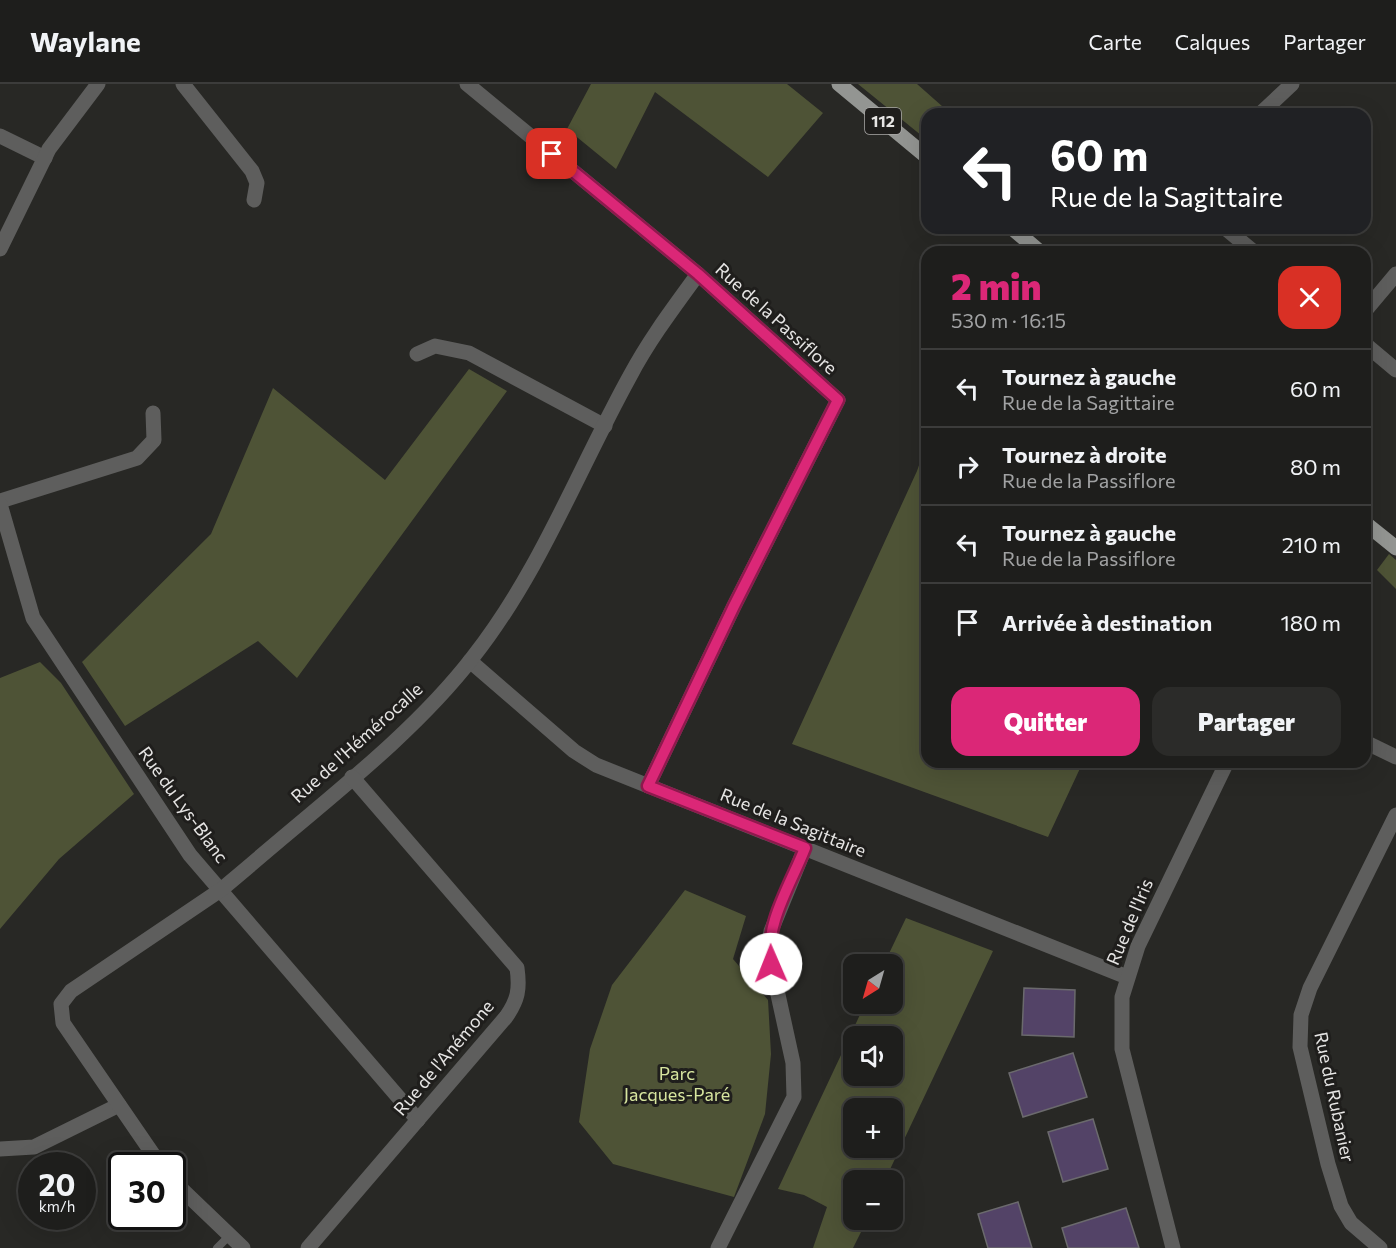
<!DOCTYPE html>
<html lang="fr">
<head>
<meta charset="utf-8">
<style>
	body { margin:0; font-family:Commissioner,sans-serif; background:#2b2b29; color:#f1f3f6; height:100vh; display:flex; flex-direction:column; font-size:22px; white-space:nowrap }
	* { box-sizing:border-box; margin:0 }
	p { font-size:20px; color:#a1a2a3 }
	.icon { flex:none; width:33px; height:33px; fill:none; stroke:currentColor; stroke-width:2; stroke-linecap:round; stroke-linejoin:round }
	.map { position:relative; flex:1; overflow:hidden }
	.sheet { position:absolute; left:921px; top:162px; width:450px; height:522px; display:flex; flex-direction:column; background:#1e1e1c; border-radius:18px; box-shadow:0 6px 24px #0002,0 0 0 2px #3c3c3b }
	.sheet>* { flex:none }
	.banner { position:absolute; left:921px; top:24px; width:450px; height:126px; border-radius:18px; box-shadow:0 6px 24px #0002,0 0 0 2px #3c3c3b; background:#202124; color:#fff; overflow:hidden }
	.needle { width:39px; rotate:217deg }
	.fabs { position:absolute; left:843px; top:870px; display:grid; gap:12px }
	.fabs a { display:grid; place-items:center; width:60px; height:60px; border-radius:12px; background:#1e1e1c; box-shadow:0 6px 24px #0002,0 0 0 2px #3c3c3b; font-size:30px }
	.speed { position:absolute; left:18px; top:1068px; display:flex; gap:12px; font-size:30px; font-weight:700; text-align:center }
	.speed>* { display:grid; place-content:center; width:78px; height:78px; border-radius:50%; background:#1e1e1c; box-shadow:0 6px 24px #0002,0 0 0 2px #3c3c3b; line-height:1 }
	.speed small { font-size:15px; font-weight:400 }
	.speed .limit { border:3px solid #111; border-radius:9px; background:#fff; color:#111 }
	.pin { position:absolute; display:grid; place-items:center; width:51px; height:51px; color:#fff; margin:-26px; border-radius:12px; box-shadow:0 3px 9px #0006 }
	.me { position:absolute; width:66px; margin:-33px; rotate:359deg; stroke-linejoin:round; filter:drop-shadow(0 0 4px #0008) }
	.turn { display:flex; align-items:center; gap:21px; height:126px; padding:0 30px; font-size:27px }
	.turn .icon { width:78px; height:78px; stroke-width:2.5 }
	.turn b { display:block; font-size:42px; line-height:51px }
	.round { display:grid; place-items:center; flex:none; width:63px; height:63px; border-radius:18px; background:#2b2b29 }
	.summary { display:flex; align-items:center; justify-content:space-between; height:102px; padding:0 30px }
	h1 { font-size:36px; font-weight:800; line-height:45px; color:#db2777 }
	.action { display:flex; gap:12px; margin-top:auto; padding:12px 30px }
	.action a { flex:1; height:69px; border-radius:18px; background:#db2777; color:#fff; font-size:24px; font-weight:800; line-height:69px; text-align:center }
	.action a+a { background:#2b2b29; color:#f1f3f6 }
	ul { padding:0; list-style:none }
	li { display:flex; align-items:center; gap:18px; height:78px; padding:0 30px; border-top:2px solid #3c3c3b }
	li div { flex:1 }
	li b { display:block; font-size:22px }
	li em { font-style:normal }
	header { display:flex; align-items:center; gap:36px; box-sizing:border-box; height:84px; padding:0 30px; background:#1e1e1c; border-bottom:2px solid #3c3c3b }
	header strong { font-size:28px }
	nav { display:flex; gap:33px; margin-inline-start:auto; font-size:21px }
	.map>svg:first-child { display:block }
	.green { fill:#4e5336; fill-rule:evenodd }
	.building { fill:#534367; stroke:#6b6a6d; stroke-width:1.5 }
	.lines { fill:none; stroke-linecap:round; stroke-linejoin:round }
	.lane { stroke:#5e5e5d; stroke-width:8 }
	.street { stroke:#5e5e5d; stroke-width:15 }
	.primary { stroke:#939592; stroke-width:15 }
	.route-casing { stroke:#8e194d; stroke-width:15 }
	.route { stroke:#db2777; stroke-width:10 }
	.labels { text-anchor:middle; stroke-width:6; stroke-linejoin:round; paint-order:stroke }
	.shield { fill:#1f1e1c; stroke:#aaa9a8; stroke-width:1.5 }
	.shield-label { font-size:16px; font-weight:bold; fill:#e6e5e4 }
	.street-label { font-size:18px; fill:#e6e5e4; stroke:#1f1e1c }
	.park-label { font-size:18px; fill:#d7e59f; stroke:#1f1e1c }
</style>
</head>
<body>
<header>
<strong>Waylane</strong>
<nav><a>Carte</a><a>Calques</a><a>Partager</a></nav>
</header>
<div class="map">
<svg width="1396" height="1164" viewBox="0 0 1396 1164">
	<rect width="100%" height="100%" fill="#282825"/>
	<g class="green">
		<polygon points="591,0 787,0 823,29 768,93 655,8 616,85 567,45"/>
		<polygon points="858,0 917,0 951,30 927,30 927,56"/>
		<polygon points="469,285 507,307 297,594 258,557 125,642 82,578 211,450 273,304 385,396"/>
		<polygon points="927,358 927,678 1083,678 1048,753 792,660 917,387"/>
		<polygon points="1389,470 1396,476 1396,505 1377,486"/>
		<polygon points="40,578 61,599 134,710 59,775 0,845 0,594"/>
		<polygon points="685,806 746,832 733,875 768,916 771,970 765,1030 734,1113 613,1080 579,1038 590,965 612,901"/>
		<path d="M906,834L993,867L885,1096H854V1136H867L853,1164H813L827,1123L804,1111L778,1105L865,920H892V880H884ZM854,952H892V992H854ZM854,1024H892V1064H854Z"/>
	</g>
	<g class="building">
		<polygon points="1024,904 1075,906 1074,953 1022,951"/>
		<polygon points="1073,969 1087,1013 1023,1033 1009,989"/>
		<polygon points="1093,1035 1108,1085 1063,1098 1048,1048"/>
		<polygon points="1018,1118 1032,1164 988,1164 978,1130"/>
		<polygon points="1126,1124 1139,1164 1068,1164 1062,1144"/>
	</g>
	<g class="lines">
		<polyline class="lane" points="217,1164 230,1151"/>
		<g class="street">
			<polyline points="183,0 252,87 257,99 254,116"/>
			<polyline points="467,0 698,190 838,316 734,522 648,702"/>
			<polyline points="1260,30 1292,0"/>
			<polyline points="0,52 45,74"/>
			<polyline points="1225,144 1254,168"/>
			<polyline points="0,165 49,65 98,0"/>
			<polyline points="1365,227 1396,190"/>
			<polyline points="1365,260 1396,286"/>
			<polyline points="417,270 435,262 469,269 605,342"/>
			<polyline points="0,417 137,374 154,356 153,329"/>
			<polyline points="0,420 33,534 190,771 418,1036"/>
			<polyline points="470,577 574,667 596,681 1127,893"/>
			<polyline points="1365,658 1396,673"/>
			<polyline points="0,1065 34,1063 119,1021"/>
			<path d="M161,1082L63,939L61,920L71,907L222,805L247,784C322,719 413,651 473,573C540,488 578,386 630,292C649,256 674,223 698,190"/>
			<polyline points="172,1096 243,1164"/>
			<path d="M308,1164L506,933C518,916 520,905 517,884L352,693"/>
			<polyline points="718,1164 794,1013 793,979 768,865 771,847 805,764"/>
			<polyline points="1173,1164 1122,965 1122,913 1138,862 1227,678"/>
			<polyline points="1380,1164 1351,1139 1341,1122 1328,1080 1300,963 1301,931 1310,904 1396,731"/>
		</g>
		<g class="primary">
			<polyline points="839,0 927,73"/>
			<polyline points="1012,144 1040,168"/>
			<polyline points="1365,439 1396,464"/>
		</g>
	</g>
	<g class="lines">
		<defs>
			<path id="route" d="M552,70L698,190L838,316L734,522L648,702L805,764C791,800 764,841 771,880"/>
		</defs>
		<use href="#route" class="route-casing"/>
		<use href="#route" class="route"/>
	</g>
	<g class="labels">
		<rect class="shield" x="865" y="24" width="36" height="26" rx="4.5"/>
		<g class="shield-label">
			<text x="883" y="43">112</text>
		</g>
		<g class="street-label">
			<text transform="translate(776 235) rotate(42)" y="6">Rue de la Passiflore</text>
			<text transform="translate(357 659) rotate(-42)" y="6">Rue de l'Hémérocalle</text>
			<text transform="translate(183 721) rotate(54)" y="6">Rue du Lys-Blanc</text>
			<text transform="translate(793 739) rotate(22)" y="6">Rue de la Sagittaire</text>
			<text transform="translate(1130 838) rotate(-67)" y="6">Rue de l'Iris</text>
			<text transform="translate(444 974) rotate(-50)" y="6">Rue de l'Anémone</text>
			<text transform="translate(1334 1013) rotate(78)" y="6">Rue du Rubanier</text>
		</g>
		<g class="park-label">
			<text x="677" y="996">Parc<tspan x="677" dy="21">Jacques-Paré</tspan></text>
		</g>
	</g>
</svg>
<div class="fabs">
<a><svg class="needle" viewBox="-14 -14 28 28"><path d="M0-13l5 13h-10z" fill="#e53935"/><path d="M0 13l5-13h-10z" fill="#a1a2a3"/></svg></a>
<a><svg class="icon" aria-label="sound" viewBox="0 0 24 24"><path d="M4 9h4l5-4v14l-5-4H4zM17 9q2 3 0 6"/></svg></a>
<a>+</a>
<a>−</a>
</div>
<div class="speed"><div>20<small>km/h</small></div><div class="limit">30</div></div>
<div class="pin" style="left:552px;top:70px;background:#d93025"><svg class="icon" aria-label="arrive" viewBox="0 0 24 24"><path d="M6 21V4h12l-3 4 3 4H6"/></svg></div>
<svg class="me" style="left:771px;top:880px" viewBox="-20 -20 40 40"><circle r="19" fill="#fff"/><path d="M0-13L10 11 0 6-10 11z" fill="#db2777"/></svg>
<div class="banner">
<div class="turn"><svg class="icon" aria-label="left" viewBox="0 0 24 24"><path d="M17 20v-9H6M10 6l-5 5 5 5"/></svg><div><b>60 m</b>Rue de la Sagittaire</div></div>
</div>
<section class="sheet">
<div class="summary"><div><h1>2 min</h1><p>530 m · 16:15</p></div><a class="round" style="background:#d93025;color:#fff"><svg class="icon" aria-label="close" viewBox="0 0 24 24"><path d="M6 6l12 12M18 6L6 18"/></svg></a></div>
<ul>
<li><svg class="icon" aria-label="left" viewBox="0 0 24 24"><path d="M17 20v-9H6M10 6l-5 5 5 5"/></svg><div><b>Tournez à gauche</b><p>Rue de la Sagittaire</p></div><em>60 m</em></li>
<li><svg class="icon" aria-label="right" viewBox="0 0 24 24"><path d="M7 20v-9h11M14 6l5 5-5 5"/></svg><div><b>Tournez à droite</b><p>Rue de la Passiflore</p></div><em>80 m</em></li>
<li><svg class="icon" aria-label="left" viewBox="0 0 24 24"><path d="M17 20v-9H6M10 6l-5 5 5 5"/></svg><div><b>Tournez à gauche</b><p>Rue de la Passiflore</p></div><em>210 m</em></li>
<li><svg class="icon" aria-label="arrive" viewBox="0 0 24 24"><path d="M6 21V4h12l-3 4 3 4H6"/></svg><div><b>Arrivée à destination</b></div><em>180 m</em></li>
</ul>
<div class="action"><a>Quitter</a><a>Partager</a></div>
</section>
</div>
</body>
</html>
